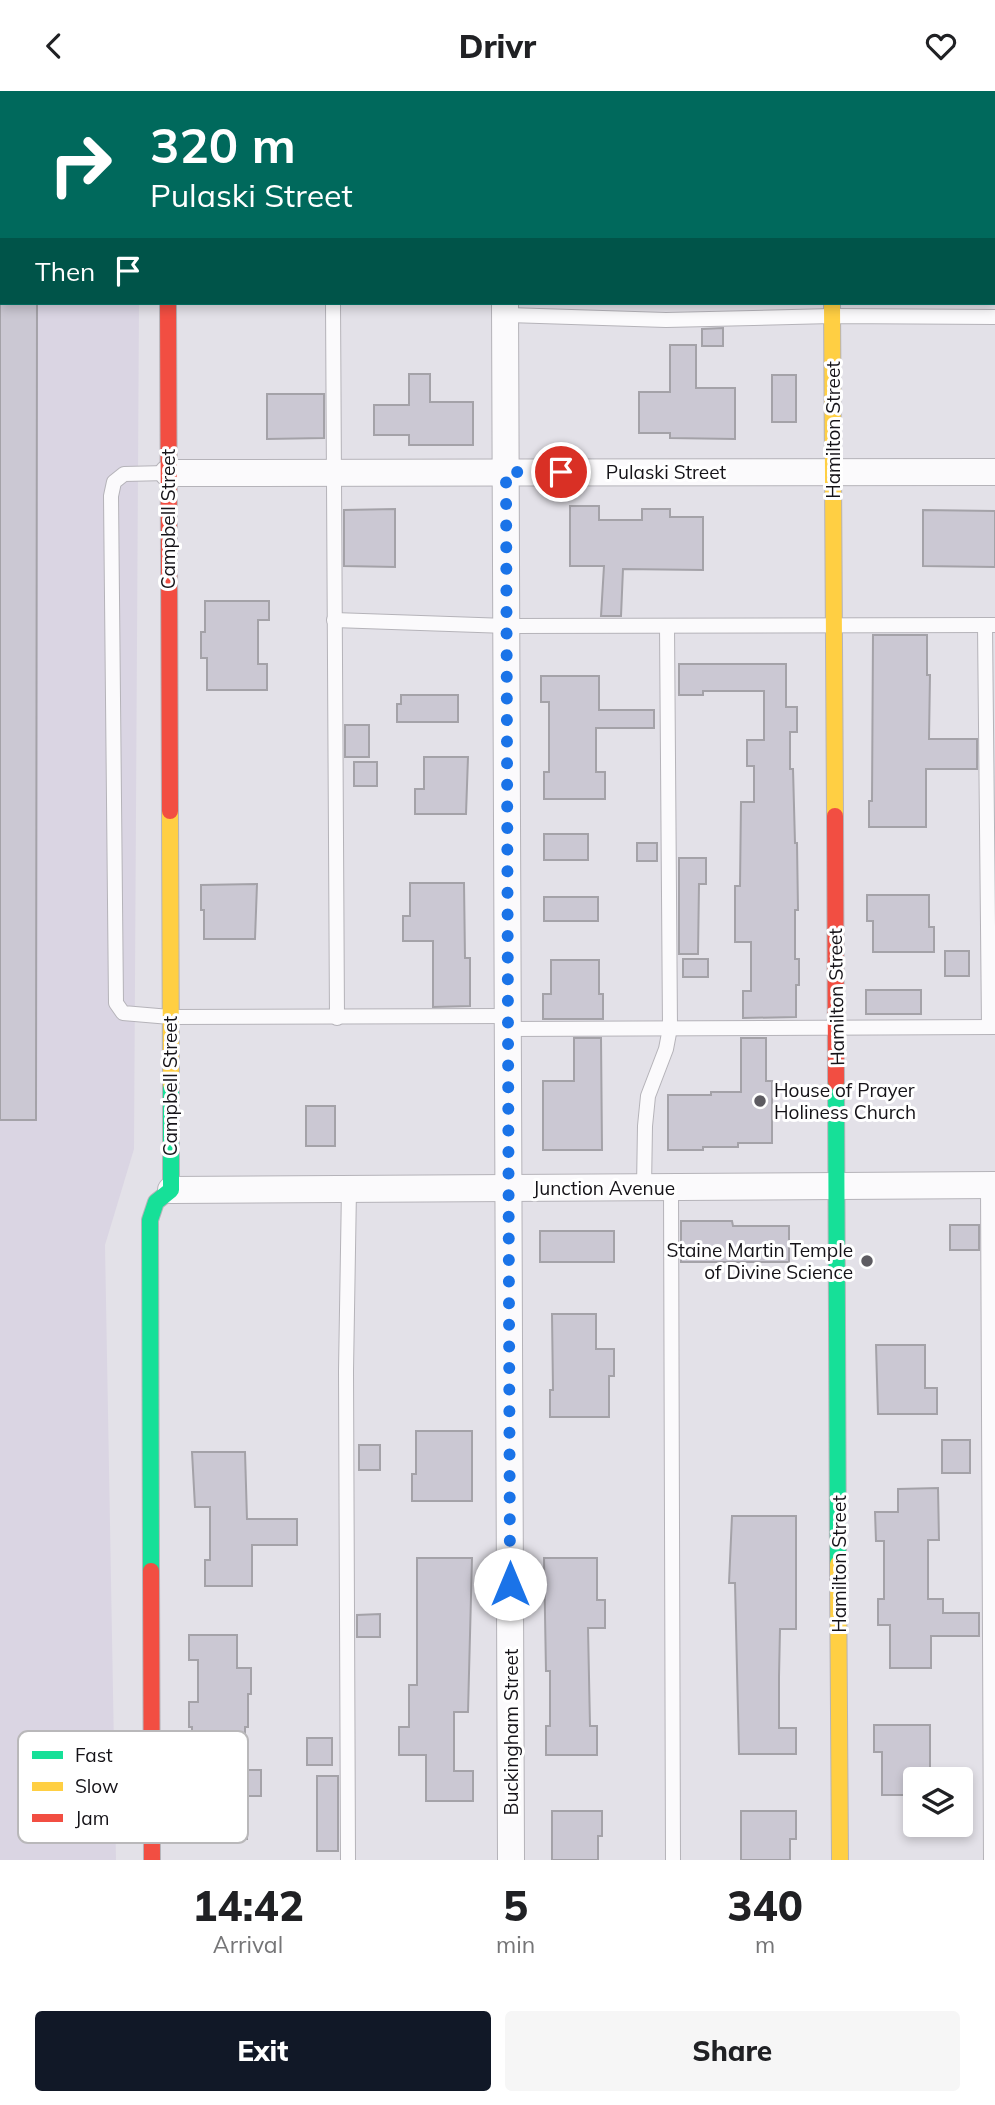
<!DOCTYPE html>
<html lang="en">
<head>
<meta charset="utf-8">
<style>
	body { margin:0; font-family:Mulish,sans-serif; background:#f6f6f6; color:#202124; height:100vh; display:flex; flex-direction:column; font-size:26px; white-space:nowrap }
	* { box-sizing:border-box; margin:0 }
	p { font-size:23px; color:#757577 }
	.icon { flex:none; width:38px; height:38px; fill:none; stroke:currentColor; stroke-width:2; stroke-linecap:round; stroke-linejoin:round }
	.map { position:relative; height:1769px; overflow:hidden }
	.panel { display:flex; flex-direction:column; background:#fff; flex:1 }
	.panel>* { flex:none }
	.guide { position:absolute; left:0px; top:0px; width:996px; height:214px; box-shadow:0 4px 10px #0003; background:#00695c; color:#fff; overflow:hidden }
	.buttons { position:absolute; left:903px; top:1676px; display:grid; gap:14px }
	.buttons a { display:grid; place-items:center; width:70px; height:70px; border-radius:7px; background:#fff; box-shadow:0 4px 10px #0003; font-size:35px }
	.pin { position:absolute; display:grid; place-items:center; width:60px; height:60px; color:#fff; margin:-30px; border:4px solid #fff; border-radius:50%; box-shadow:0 2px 7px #0007 }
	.me { position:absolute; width:77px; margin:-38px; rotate:0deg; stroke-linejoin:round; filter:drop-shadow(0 0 5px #0008) }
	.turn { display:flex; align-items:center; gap:24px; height:147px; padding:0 35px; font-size:32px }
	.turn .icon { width:91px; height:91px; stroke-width:2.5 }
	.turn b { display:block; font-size:49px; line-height:60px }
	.then { display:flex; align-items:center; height:66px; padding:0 35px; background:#0003; gap:14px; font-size:26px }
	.eta { display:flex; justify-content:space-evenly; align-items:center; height:119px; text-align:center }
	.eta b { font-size:42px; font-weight:800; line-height:49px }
	.action { display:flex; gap:14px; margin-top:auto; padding:14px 35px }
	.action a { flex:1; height:80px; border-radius:7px; background:#111827; color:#fff; font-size:28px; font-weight:800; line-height:80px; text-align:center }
	.action a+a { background:#f6f6f6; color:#202124 }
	header { display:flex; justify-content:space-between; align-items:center; height:91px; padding:0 35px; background:#fff; font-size:32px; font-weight:800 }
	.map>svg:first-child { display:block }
	.built { fill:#dad5e3 }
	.building { fill:#cbc8d3; stroke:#a4a2a8; stroke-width:2 }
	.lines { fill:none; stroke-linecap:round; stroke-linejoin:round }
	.lane-casing { stroke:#b5b3b9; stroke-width:16 }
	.street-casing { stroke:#b5b3b9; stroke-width:28 }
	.fast-casing { stroke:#b5b3b9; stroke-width:18 }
	.slow-casing { stroke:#b5b3b9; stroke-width:18 }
	.jam-casing { stroke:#b5b3b9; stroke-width:18 }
	.lane { stroke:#fbfafc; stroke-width:14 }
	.street { stroke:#fbfafc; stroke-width:26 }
	.fast { stroke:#16e098; stroke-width:16 }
	.slow { stroke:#ffcf43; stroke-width:16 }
	.jam { stroke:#f24e42; stroke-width:16 }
	.route { stroke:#1a73e8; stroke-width:12; stroke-dasharray:0 21.6 }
	.poi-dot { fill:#5d5b61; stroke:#fff; stroke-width:2.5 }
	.labels { text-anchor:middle; stroke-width:6; stroke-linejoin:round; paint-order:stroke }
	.street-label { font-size:19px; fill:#151318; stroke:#fff }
	.poi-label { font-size:19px; fill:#151318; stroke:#fff; text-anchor:start }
	.key { fill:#fff; stroke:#b9b8ba; stroke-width:2 }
	.key-label { font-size:19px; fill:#151318 }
</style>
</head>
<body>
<header><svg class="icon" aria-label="back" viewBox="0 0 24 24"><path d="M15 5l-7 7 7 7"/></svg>Drivr<svg class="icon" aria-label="heart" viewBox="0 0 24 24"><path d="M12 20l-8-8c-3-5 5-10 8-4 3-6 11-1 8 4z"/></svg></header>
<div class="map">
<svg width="995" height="1769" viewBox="0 0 995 1769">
	<rect width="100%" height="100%" fill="#e3e1e8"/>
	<polygon class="built" points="0,0 141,0 141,2 2,2 2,212 139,212 134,1058 105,1154 116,1769 0,1769"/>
	<g class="building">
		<polygon points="0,212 37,212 36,1029 0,1029"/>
		<polygon points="723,237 723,255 702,255 702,238"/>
		<polygon points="670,254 696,254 696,297 735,297 735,348 670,347 670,342 639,342 639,301 670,301"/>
		<polygon points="409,283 430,283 430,311 473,311 473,354 409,354 409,344 374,344 374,314 409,314"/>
		<rect x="772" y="284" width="24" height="47"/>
		<polygon points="267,303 324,303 324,347 267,348"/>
		<polygon points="570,415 599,415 599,429 642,429 642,418 670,418 670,426 703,426 703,479 623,478 621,525 601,525 604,475 570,475"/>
		<polygon points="395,418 395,476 344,475 344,419"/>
		<polygon points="923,419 995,420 995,476 923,475"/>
		<polygon points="205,510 269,510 269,529 258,529 258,573 267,573 267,599 207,599 207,567 201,567 201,541 205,541"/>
		<polygon points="873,544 927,544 927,584 930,584 929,648 977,648 977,678 926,678 926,736 869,736 869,710 872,710"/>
		<polygon points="679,573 786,573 786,616 797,616 797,641 790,641 790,678 793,678 795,752 797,752 798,819 795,819 795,868 799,868 799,894 796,894 796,926 743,927 743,900 751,900 751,851 735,851 735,795 740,795 741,711 754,711 754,675 747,675 747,649 764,649 764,600 703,600 703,604 679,604"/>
		<polygon points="541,585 599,585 599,619 654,619 654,637 596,637 596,681 605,681 605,708 544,708 544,681 549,681 549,611 541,611"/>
		<polygon points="401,604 458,604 458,631 397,631 397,613 401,613"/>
		<rect x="345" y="634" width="24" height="32"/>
		<polygon points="424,666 468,666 466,723 415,723 415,698 424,698"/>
		<rect x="354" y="671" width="23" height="24"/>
		<rect x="544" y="743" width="44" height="26"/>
		<rect x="637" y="752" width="20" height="18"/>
		<polygon points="679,767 706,767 706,793 699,793 698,863 679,863"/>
		<polygon points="410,792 464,792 465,867 470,867 470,915 433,916 433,850 403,850 403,825 410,825"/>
		<polygon points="257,793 255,848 204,848 204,819 201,819 201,794"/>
		<polygon points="867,804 929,804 929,836 934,836 934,861 873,861 873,830 867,830"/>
		<rect x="544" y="806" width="54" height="24"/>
		<rect x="945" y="860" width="24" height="25"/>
		<rect x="683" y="868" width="25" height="18"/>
		<polygon points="551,869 599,869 599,903 603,903 603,928 543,928 543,903 551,903"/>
		<rect x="866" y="899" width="55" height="24"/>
		<polygon points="574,947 601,947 602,1059 543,1059 543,990 574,990"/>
		<polygon points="741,947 766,947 766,990 772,990 772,1052 738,1052 738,1056 703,1056 703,1059 668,1059 668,1004 711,1004 711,1001 741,1001"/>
		<rect x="306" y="1015" width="29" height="40"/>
		<polygon points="681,1130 732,1130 733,1135 789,1135 789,1171 681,1171"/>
		<rect x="950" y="1134" width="29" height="25"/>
		<rect x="540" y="1140" width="74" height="31"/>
		<polygon points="552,1223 596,1223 596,1258 614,1258 614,1285 609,1285 609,1326 550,1326 550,1299 553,1299"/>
		<polygon points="876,1254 925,1254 925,1297 937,1297 937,1323 878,1323"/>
		<polygon points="416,1340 472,1340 472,1410 412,1410 412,1383 416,1383"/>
		<rect x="942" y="1349" width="28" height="33"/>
		<rect x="359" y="1354" width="21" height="25"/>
		<polygon points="192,1361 245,1361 247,1428 297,1428 297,1454 252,1454 252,1495 205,1495 205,1469 210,1469 210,1416 195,1416"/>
		<polygon points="938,1397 939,1449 928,1449 928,1508 943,1508 943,1522 979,1522 979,1545 931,1545 931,1577 890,1577 890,1534 878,1534 878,1508 884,1508 884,1450 876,1450 875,1421 898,1421 898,1398"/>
		<polygon points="732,1425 796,1425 796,1538 780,1538 779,1586 779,1637 796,1637 796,1663 739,1663 735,1492 729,1492"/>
		<polygon points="417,1467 472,1467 468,1621 454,1621 454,1680 473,1680 473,1710 426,1710 426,1664 399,1664 399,1636 409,1636 409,1594 417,1594"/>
		<polygon points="544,1467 597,1467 597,1509 605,1509 605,1537 588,1537 590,1635 597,1635 597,1664 546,1664 546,1635 550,1635 550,1580 546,1580"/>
		<polygon points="380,1523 380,1546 357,1546 357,1524"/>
		<polygon points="189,1544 237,1544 237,1577 251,1577 251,1603 248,1603 248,1636 245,1636 245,1679 261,1679 261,1705 247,1705 247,1748 188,1748 188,1720 200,1720 200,1670 192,1670 192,1636 189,1636 189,1611 198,1611 198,1569 189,1569"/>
		<polygon points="874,1634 930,1634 930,1689 915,1689 915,1704 882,1704 882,1661 874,1661"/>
		<rect x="307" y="1647" width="25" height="27"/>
		<rect x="317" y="1685" width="21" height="75"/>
		<polygon points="552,1720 602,1720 602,1745 598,1745 598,1769 552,1769"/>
		<polygon points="741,1720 796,1720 796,1748 790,1748 790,1769 741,1769"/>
	</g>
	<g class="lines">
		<defs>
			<g id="lane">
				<polyline points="333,0 333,2"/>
				<polyline points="665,0 665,2"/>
				<polyline points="983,0 983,2"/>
				<polyline points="333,212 337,927"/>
				<polyline points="505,224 666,229 832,225 995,226"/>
				<polyline points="167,382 124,383 114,391 111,405 116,912 123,922 170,926 508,925"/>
				<polyline points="334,529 507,535 995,534"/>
				<polyline points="985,534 989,936"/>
				<polyline points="508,938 995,936"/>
				<polyline points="988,1094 991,1769"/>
				<polyline points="644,1096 645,1035 648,1005 666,958 670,937 667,535"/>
				<polyline points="671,1096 673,1769"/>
				<polyline points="348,1769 346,1280 349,1098"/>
			</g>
			<g id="street">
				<polyline points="168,0 168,2"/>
				<polyline points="504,0 504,2"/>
				<polyline points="831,0 831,2"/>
				<polyline points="505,212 511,1769"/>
				<polyline points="168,382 995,381"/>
				<polyline points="171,1099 995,1094"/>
			</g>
			<g id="fast">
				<polyline points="836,991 838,1473"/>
				<polyline points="151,1480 150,1129 156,1111 171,1099 171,993"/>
			</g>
			<g id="slow">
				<polyline points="832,212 835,725"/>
				<polyline points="170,720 171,993"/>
				<polyline points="838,1473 840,1769"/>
			</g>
			<g id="jam">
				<polyline points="168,212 170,720"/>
				<polyline points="835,725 836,991"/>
				<polyline points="151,1480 152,1769"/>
			</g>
		</defs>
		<use href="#lane" class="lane-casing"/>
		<use href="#street" class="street-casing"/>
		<use href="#fast" class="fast-casing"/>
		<use href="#slow" class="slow-casing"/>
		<use href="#jam" class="jam-casing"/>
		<use href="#lane" class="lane"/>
		<use href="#street" class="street"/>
		<use href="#fast" class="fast"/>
		<use href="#slow" class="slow"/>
		<use href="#jam" class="jam"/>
	</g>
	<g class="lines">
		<polyline class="route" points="510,1493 506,381 561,381"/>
	</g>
	<g class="poi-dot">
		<circle cx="760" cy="1010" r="7"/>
		<circle cx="867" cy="1170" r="7"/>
	</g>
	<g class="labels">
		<g class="street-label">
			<text transform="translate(833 339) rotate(-90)" y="7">Hamilton Street</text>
			<text x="666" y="388">Pulaski Street</text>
			<text transform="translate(168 428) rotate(-90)" y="7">Campbell Street</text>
			<text transform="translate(836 906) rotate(-91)" y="7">Hamilton Street</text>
			<text transform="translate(170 995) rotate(-90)" y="7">Campbell Street</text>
			<text x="604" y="1104">Junction Avenue</text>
			<text transform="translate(839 1473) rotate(-90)" y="7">Hamilton Street</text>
			<text transform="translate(511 1641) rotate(-90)" y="7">Buckingham Street</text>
		</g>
		<g class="poi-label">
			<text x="774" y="1006">House of Prayer<tspan x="774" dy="22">Holiness Church</tspan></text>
			<text x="853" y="1166" text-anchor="end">Staine Martin Temple<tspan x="853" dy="22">of Divine Science</tspan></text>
		</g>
	</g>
	<rect x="18" y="1640" width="230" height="112" rx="10" class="key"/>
	<rect x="32" y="1660" width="31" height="8" fill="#16e098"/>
	<rect x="32" y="1691" width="31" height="9" fill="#ffcf43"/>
	<rect x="32" y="1723" width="31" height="8" fill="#f24e42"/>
	<g class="key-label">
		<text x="75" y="1671">Fast</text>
		<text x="75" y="1702">Slow</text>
		<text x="75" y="1734">Jam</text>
	</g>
</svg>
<div class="buttons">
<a><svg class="icon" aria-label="layers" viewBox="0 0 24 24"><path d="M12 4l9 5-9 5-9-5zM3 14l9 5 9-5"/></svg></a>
</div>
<div class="pin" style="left:561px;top:381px;background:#d93025"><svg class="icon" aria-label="arrive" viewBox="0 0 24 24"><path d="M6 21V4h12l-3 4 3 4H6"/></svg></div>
<svg class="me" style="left:510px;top:1493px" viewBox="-20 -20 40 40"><circle r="19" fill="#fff"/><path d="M0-13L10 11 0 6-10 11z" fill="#1a73e8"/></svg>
<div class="guide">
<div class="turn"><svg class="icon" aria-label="right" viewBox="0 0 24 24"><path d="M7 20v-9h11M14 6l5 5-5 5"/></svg><div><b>320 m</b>Pulaski Street</div></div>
<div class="then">Then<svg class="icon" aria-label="arrive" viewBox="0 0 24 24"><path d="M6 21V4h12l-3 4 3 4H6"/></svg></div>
</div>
</div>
<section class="panel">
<div class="eta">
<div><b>14:42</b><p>Arrival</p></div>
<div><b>5</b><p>min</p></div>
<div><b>340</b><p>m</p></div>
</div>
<div class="action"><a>Exit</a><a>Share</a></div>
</section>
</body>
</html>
